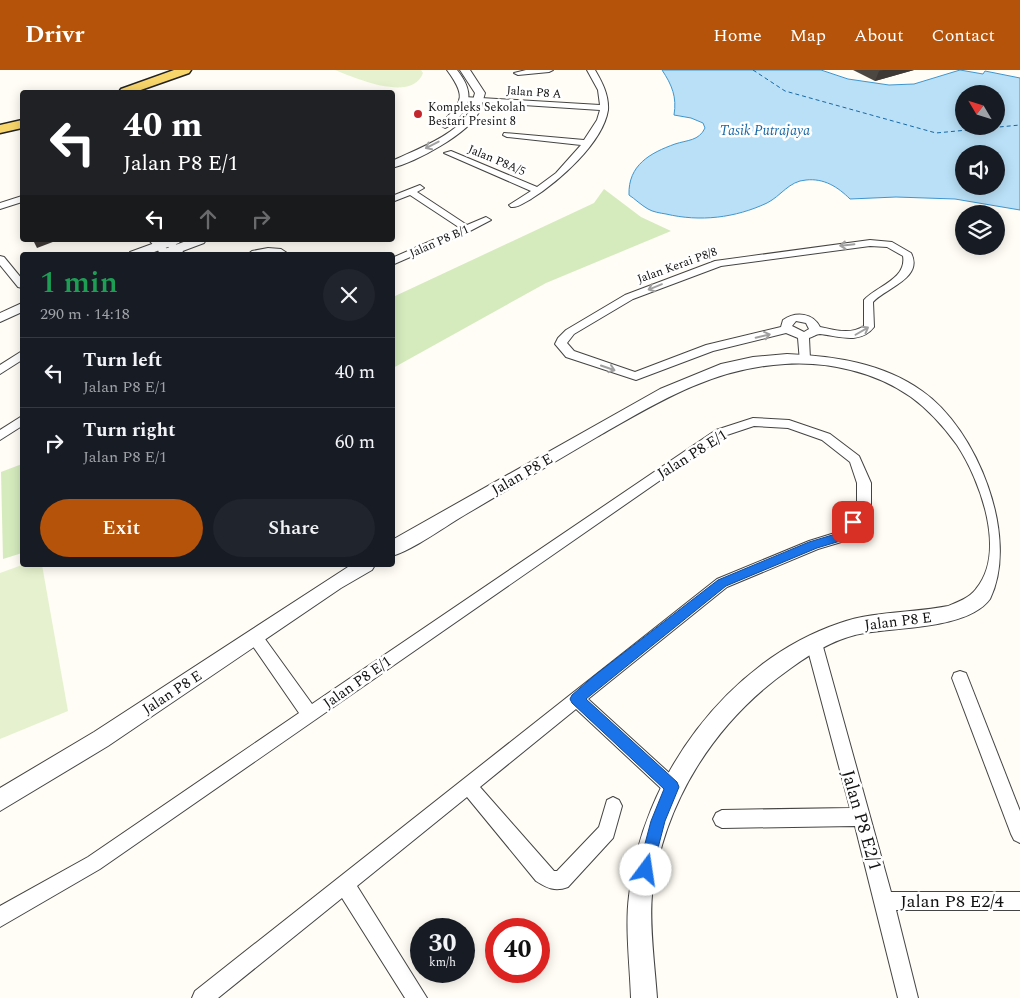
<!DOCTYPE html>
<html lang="en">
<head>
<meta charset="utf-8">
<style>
	body { margin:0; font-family:Spectral,serif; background:#20242c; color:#f1f3f6; height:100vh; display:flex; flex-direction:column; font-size:19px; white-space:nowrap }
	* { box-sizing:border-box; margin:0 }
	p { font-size:16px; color:#9ea1a6 }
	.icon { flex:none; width:28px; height:28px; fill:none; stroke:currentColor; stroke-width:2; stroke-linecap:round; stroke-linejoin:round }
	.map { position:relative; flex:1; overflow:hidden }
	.details { position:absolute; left:20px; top:182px; width:375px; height:315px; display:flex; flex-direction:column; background:#171b24; border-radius:5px; box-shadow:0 2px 12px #0003 }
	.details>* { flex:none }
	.top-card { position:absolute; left:20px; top:20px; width:375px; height:152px; border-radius:5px; box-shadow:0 2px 12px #0003; background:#202124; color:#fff; overflow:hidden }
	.needle { width:32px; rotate:308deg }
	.fabs { position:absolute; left:955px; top:15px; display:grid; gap:10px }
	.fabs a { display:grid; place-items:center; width:50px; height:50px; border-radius:50%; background:#171b24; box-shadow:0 2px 12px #0003; font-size:25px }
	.speed { position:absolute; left:410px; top:848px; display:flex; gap:10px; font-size:25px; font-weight:700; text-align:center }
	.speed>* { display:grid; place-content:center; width:65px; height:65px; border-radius:50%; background:#171b24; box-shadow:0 2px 12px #0003; line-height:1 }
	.speed small { font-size:12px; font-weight:400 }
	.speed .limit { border:8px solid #d22; background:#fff; color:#111 }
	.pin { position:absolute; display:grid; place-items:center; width:42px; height:42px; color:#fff; margin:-21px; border-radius:10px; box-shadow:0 2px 8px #0006 }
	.me { position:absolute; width:55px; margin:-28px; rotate:14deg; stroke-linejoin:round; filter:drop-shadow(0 0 4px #0008) }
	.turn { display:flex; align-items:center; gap:18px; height:105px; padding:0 20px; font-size:22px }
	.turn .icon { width:65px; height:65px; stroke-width:2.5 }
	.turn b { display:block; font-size:35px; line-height:42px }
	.lanes { display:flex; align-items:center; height:48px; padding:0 20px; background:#0003; justify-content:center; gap:25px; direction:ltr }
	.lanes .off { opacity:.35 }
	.round { display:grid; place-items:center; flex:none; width:52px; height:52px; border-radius:26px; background:#20242c }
	.summary { display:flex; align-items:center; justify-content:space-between; height:85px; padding:0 20px }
	h1 { font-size:30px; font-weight:600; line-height:38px; color:#1e9e55 }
	.action { display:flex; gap:10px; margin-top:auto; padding:10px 20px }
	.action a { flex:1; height:58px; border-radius:30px; background:#b45309; color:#fff; font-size:20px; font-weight:600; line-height:58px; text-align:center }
	.action a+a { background:#20242c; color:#f1f3f6 }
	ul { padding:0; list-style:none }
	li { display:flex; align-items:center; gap:15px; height:70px; padding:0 20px; border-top:1px solid #363941 }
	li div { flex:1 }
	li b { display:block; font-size:19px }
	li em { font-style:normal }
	header { display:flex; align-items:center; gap:30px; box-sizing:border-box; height:70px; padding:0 25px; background:#b45309; color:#fff }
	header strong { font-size:24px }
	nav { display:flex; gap:28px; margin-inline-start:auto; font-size:18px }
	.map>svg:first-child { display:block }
	.green { fill:#d5ebbd }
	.pitch { fill:#e6f2cf }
	.water { fill:#b9e0f7; stroke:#3f96cf; fill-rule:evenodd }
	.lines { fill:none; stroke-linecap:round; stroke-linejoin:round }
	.ferry { stroke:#1768a6; stroke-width:1; stroke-dasharray:4 3; stroke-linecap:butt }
	.minor-casing { stroke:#444; stroke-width:2 }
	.tertiary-casing { stroke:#444; stroke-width:2 }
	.primary-casing { stroke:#222; stroke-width:3 }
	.minor { fill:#fff; fill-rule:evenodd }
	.tertiary { fill:#fff; fill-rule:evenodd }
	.primary { fill:#f9d66b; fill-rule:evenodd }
	.wall { fill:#4d4742 }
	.shaded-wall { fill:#3f3936 }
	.oneway { stroke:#a0a0a0 }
	.route { fill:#1a73e8; stroke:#114b97 }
	.poi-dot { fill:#c4262e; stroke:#fff; stroke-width:2 }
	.labels { text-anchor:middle; stroke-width:5; stroke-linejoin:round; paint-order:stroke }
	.far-street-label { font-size:12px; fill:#111; stroke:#fff }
	.far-poi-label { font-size:12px; fill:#111; stroke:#fff; text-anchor:start }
	.far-water-label { font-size:14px; font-style:italic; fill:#1768a6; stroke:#fff }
	.street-label { font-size:15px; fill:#111; stroke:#fff }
	.near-street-label { font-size:18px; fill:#111; stroke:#fff }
</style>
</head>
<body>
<header>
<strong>Drivr</strong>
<nav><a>Home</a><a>Map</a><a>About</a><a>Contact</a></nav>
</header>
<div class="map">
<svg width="1020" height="928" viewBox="0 0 1020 928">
	<rect width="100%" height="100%" fill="#fffdf5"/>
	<g class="green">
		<polygon points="604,119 641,147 671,161 546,213 393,298 393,227 594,133"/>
		<polygon points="22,394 22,483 3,489 1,402"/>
	</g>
	<g class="pitch">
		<path d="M335,0H421L423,3C412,33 355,8 335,0Z"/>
		<polygon points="22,495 42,495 68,641 0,669 0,503"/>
	</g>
	<path class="water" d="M662,0H821L848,9L889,15L914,14L960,0L983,4L985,1L1020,8V140L955,129L896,127L850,129C838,117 824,108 806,110C789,111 781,126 767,133C735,148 700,152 666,144C660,143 653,142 648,139C641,135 635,129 629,125C628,95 650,83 675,74C687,70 699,71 705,58L703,53L691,48L674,45C677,27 672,15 662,0ZM964,24H996V56H964ZM964,84H996V116H964Z"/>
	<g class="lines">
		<polyline class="ferry" points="753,0 785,21 936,63 1020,55"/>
		<defs>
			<g id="minor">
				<polygon points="526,0 553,0 549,2 518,5 514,3"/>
				<path d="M587,0H595C602,12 609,25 608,40C603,73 558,112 531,129C525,132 518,138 511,137L509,135L531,121L444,83L451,81L537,117L556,103L581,75L507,67L503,65L504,63L584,70L597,50L600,40L464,31L460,29L464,27L600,35L598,20Z"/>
				<polygon points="420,115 424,118 417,122 467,155 486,147 491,150 470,161 392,195 392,188 460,158 410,125 392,132 392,126"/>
				<polygon points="22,126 22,132 0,139 0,133"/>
				<polygon points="149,170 159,170 172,185 162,185"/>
				<polygon points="162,170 172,170 186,185 176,185"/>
				<path d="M870,170L892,172L911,183C924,208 886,218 873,232L874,257C860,275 839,266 820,264C816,264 813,267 809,268L810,289L808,292H800L798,268L786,263L713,281L636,310L566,287L555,274L558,268L566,260L625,225L715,191ZM870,176L887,177L903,186C907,209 877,216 864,230V256C850,265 835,260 820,257C813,243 796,241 783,250L781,257L706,275L635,302L574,281L567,273L574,264L633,229L721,196ZM796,251L806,253L809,259L804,262L792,256Z"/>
				<polygon points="268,178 281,179 290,185 273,183 247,185 252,181"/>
				<polygon points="0,186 4,187 22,209 22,218 18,217 0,195"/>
				<polygon points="22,281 22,290 0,304 0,295"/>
				<polygon points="22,346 22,356 0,370 0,360"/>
				<path d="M753,348L789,350L830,364L859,386L871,413V439L869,443L848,470L818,479L727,517L588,629L678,711L681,717L678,723L672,726L666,723L576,639L480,717L554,801H557L599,757L607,730L613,727L619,730L622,736L613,768L568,817C555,822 547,818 536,811L467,727L357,816L427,928H405L342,828L218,928H192L195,921L717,509L809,471L838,462L857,438V413L850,392L822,370L788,358L754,356L724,366L100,799L0,857V836L88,787L299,643L250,572L247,567L250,562L255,560L260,562L312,634L716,360Z"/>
				<polygon points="814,566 819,568 822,573 891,822 1020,822 1020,840 896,840 918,928 898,928 855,756 722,758 716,755 713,749 716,743 722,740 850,738 806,573 809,568"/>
				<polygon points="960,601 966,603 968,608 1020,741 1020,773 1014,770 1011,764 952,608 954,603"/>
			</g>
			<g id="tertiary">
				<path d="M447,0H457C469,15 474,30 460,46C456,51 451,56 445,58L440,55C460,32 469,30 447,0Z"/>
				<path d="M460,0H470L485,23C483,29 482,36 479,42C468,64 416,92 392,98V91C415,80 457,65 469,42C472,36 473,29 475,23Z"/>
				<polygon points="163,170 181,170 179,173 146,185 128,185 130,182"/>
				<polygon points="189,170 206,170 204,173 172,185 157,184 159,181"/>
				<polygon points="22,233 22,242 0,252 0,243"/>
				<path d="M787,284C834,286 883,293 922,321C977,359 1020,467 990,529C968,559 899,557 865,563C838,567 813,582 791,598C715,651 663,732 652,825C649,855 655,897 657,928H631C630,896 625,857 629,826C641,709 727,591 840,553C874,541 913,543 948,536C958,532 969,528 976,519C1007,482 980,410 957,375C944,357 929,340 911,327C876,302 827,291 785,294C713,298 658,332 597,367C554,392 511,418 468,443C447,455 415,479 392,486V470L660,319L721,294L753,287Z"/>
				<polygon points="351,495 375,495 372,500 341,518 108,676 0,741 0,718 94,662"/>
			</g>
			<g id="primary">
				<polygon points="174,0 191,0 189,3 135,22 119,22 121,19"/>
				<polygon points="22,50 22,58 0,63 0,55"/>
			</g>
		</defs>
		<use href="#minor" class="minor-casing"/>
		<use href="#tertiary" class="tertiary-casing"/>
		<use href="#primary" class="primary-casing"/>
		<use href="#minor" class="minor"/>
		<use href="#tertiary" class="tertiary"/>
		<use href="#primary" class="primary"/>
	</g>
	<polygon class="wall" points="853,0 914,0 875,11"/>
	<g class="shaded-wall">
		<polygon points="884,0 914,0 875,11 879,1"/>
		<polygon points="33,170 58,170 37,178"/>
	</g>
	<defs><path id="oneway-shaft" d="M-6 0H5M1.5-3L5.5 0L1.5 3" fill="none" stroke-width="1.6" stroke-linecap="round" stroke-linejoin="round" transform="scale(1.25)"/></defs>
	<g class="oneway">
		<use href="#oneway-shaft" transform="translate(432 75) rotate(153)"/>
		<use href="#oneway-shaft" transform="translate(847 175) rotate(174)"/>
		<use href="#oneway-shaft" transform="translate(655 217) rotate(158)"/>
		<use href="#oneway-shaft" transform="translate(862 261) rotate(-30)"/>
		<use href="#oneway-shaft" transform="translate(763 266) rotate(-13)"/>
		<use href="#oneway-shaft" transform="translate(608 298) rotate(19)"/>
	</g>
	<polygon class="route" points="853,448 859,452 847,469 817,478 726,516 586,629 677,712 679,717 665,751 651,805 646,807 640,805 638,800 651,751 664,719 572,633 570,629 572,625 595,605 718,510 809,472 839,463 849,449"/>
	<circle class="poi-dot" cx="418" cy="44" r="5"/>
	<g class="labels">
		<g class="far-street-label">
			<text transform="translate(534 22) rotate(4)" y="4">Jalan P8 A</text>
			<text transform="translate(497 90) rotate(23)" y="4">Jalan P8A/5</text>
			<text transform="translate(439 171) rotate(-24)" y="4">Jalan P8 B/1</text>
			<text transform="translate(677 195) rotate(-20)" y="4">Jalan Kerai P8/8</text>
		</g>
		<g class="far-poi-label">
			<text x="428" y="41">Kompleks Sekolah<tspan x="428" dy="14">Bestari Presint 8</tspan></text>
		</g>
		<g class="far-water-label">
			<text x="765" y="65">Tasik Putrajaya</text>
		</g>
		<g class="street-label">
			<text transform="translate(692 384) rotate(-32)" y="5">Jalan P8 E/1</text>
			<text transform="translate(522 404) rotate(-30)" y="5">Jalan P8 E</text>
			<text transform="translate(898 551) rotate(-7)" y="5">Jalan P8 E</text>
			<text transform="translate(357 612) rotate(-35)" y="5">Jalan P8 E/1</text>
			<text transform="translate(172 622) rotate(-33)" y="5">Jalan P8 E</text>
		</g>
		<g class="near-street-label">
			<text transform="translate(862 750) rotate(74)" y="6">Jalan P8 E2/1</text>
			<text x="952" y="837">Jalan P8 E2/4</text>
		</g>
	</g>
</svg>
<div class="fabs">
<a><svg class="needle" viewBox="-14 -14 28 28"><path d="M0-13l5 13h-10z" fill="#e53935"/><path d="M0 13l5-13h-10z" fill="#9ea1a6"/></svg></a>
<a><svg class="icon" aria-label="sound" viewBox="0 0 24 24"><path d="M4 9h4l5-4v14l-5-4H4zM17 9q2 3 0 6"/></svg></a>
<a><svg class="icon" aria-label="layers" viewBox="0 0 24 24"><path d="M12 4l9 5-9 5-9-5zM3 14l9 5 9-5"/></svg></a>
</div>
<div class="speed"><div>30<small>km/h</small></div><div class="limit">40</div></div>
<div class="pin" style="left:853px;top:452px;background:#d93025"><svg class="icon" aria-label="arrive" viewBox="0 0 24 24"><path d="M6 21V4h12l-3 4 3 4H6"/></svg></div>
<svg class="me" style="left:646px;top:800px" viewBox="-20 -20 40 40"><circle r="19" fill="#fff"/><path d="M0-13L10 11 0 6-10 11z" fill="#1a73e8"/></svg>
<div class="top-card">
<div class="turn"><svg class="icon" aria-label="left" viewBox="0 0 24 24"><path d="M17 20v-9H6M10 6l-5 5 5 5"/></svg><div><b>40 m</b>Jalan P8 E/1</div></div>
<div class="lanes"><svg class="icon" aria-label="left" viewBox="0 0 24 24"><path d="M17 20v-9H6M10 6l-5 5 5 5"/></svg><svg class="icon off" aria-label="ahead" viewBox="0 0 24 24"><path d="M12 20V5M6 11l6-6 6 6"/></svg><svg class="icon off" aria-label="right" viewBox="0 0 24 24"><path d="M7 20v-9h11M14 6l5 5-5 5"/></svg></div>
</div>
<section class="details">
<div class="summary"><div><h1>1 min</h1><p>290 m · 14:18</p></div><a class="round"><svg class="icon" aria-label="close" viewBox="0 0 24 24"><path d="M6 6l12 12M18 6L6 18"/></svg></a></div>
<ul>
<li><svg class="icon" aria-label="left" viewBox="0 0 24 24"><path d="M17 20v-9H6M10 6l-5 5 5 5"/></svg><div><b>Turn left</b><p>Jalan P8 E/1</p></div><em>40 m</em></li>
<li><svg class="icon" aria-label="right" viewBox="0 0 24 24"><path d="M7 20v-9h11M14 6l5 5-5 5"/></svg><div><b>Turn right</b><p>Jalan P8 E/1</p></div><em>60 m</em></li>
</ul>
<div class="action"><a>Exit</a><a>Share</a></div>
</section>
</div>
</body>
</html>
